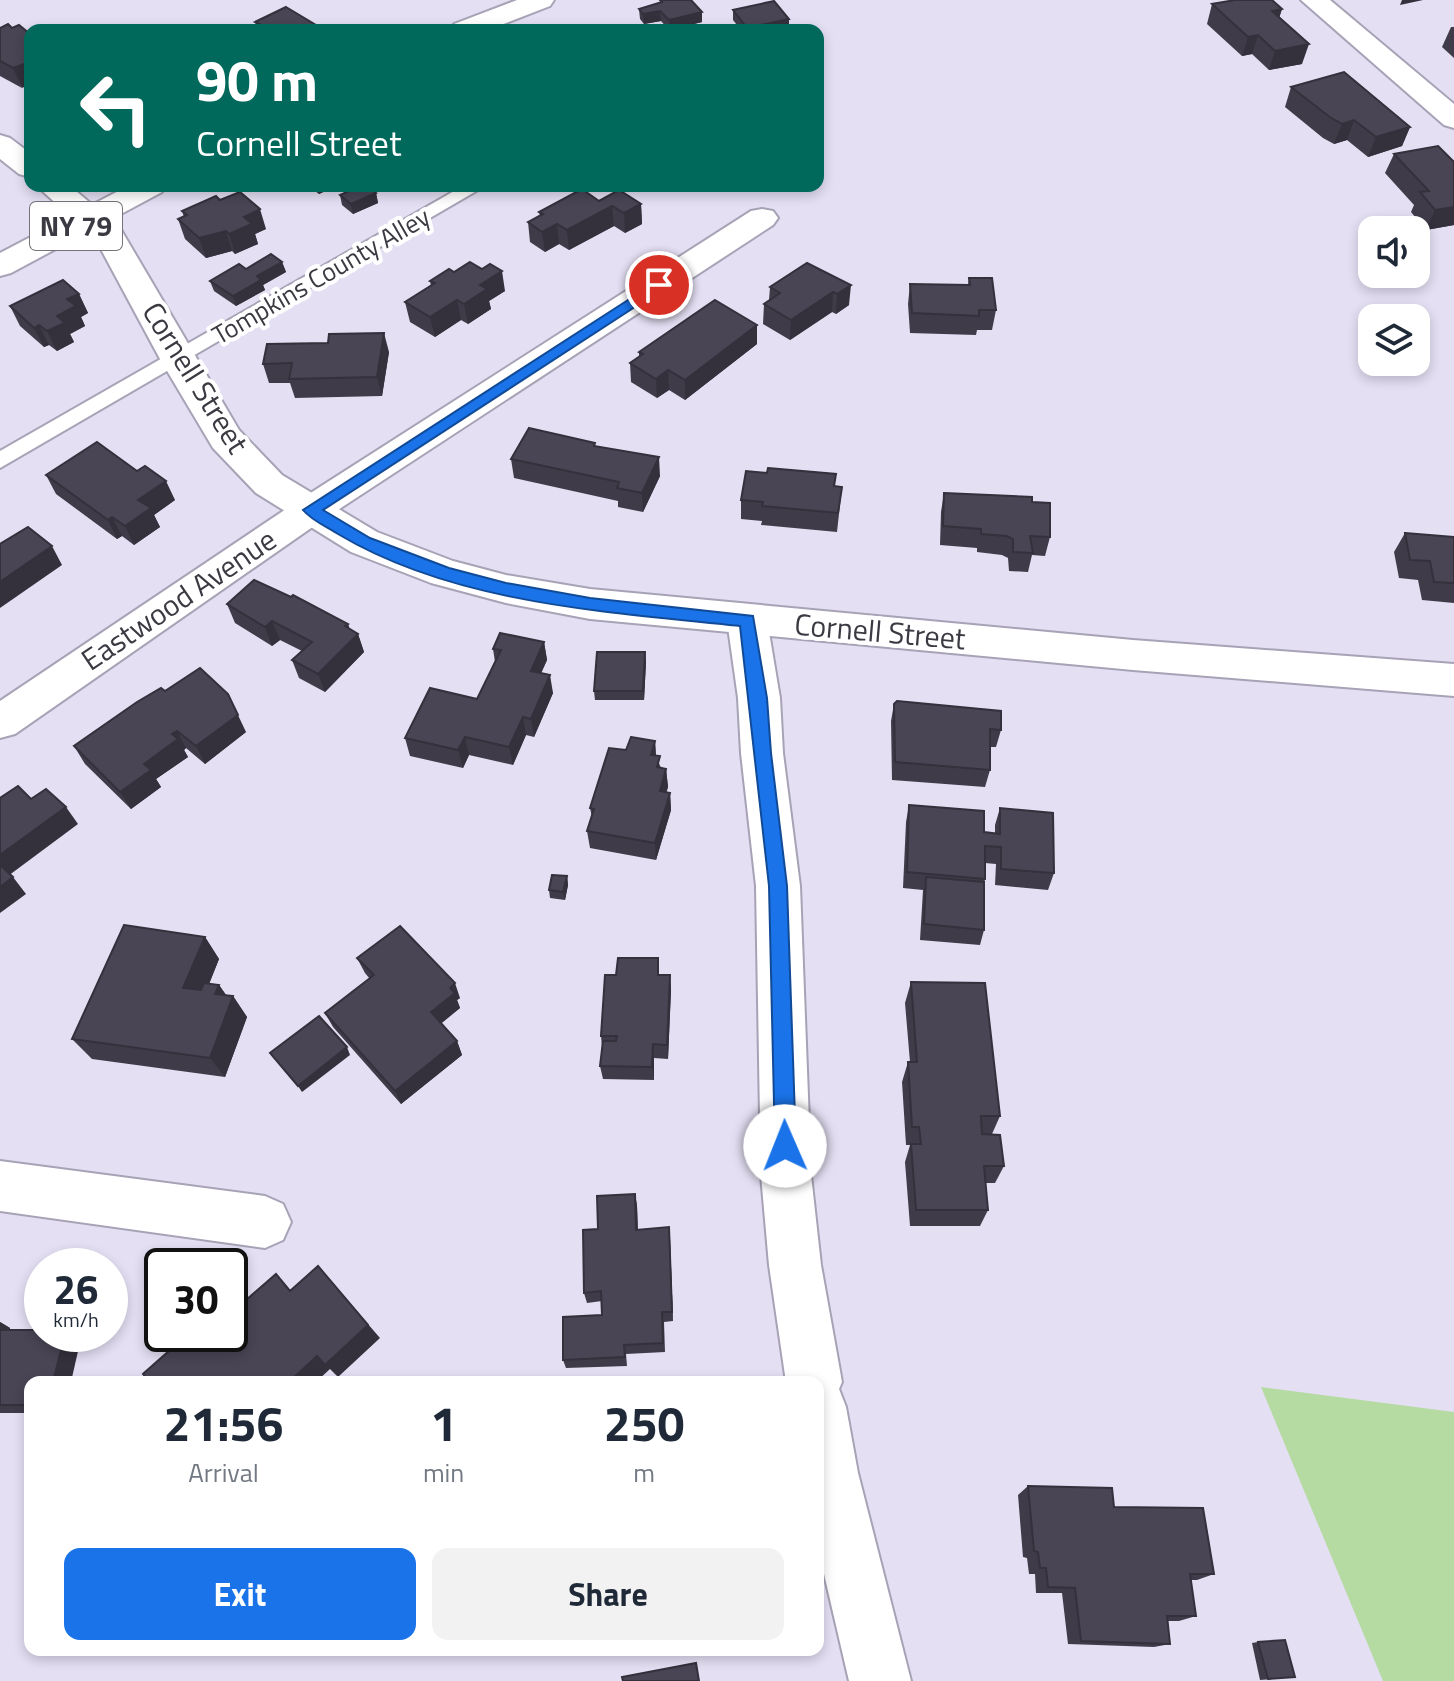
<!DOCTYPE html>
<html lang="en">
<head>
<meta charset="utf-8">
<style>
	body { margin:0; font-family:"Titillium Web",sans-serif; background:#f2f2f3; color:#1f2937; height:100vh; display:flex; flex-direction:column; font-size:30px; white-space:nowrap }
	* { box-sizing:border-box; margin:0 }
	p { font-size:26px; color:#747a83 }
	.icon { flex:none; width:44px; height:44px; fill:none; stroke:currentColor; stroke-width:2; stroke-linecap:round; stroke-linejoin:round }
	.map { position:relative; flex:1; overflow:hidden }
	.details { position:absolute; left:24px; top:1376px; width:800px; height:280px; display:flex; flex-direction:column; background:#fff; border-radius:16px; box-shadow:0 4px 12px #0003 }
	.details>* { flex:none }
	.guide { position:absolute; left:24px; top:24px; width:800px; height:168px; border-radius:16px; box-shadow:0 4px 12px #0003; background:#00695c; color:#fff; overflow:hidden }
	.controls { position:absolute; left:1358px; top:216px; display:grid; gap:16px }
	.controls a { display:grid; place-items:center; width:72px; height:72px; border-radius:16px; background:#fff; box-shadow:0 4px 12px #0003; font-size:40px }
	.speed { position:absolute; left:24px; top:1248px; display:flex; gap:16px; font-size:40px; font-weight:700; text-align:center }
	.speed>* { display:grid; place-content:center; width:104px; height:104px; border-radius:50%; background:#fff; box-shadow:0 4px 12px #0003; line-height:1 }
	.speed small { font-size:20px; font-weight:400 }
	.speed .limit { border:4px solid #111; border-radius:12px; background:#fff; color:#111 }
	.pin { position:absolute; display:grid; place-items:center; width:68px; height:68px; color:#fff; margin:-34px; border:4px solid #fff; border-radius:50%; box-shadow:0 2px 8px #0007 }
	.me { position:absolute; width:88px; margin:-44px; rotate:359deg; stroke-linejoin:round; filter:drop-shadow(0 0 6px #0008) }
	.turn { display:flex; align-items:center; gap:28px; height:168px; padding:0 40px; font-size:36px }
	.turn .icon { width:104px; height:104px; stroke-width:2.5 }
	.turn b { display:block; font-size:56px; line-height:68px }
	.eta { display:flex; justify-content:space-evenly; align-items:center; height:136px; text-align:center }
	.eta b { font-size:48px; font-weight:700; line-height:56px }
	.action { display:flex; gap:16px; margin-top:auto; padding:16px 40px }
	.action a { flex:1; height:92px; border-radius:16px; background:#1a73e8; color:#fff; font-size:32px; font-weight:700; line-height:92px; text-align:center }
	.action a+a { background:#f2f2f3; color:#1f2937 }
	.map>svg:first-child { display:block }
	.green { fill:#b5daa2 }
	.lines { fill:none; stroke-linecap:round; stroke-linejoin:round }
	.lane-casing { stroke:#a7a2b5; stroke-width:4 }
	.street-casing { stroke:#a7a2b5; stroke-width:4 }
	.secondary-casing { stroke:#a7a2b5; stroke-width:4 }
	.highway-casing { stroke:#a7a2b5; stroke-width:4 }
	.lane { fill:#fff; fill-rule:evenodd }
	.street { fill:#fff; fill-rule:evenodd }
	.secondary { fill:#fff; fill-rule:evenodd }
	.highway { fill:#fff; fill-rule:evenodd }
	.wall { fill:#403b49 }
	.shaded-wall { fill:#34303c }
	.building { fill:#4a4555; stroke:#34303c; stroke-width:2 }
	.route { fill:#1a73e8; stroke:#114b97; stroke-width:2 }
	.labels { text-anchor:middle; stroke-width:8; stroke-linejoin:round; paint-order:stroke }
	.far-street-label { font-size:26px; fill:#3b3941; stroke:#fff }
	.shield { fill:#fff; stroke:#76747a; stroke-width:2 }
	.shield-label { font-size:28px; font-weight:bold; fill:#3b3941 }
	.street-label { font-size:30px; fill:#3b3941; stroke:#fff }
</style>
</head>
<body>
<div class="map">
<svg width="1454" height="1681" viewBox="0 0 1454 1681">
	<rect width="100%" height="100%" fill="#e4dff3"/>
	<polygon class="green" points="1261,1387 1454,1412 1454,1681 1383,1681"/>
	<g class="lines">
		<defs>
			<polygon id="lane" points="463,186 485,186 0,468 0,451"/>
			<g id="street">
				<polygon points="1301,0 1330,0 1454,104 1454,128 1444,125"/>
				<polygon points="762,209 773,211 778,218 773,225 324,519 15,734 0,738 0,701 298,501 751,211"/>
				<polygon points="747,605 761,610 767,620 780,698 783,753 800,886 811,1175 821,1265 842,1382 839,1389 846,1407 858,1473 911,1681 849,1681 818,1548 818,1382 786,1382 769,1265 761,1175 756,886 741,753 738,698 727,620 733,610"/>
				<polygon points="0,1161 265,1196 283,1204 291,1222 283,1240 265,1248 0,1211"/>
			</g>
			<g id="secondary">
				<polygon points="0,135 10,138 30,153 30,177 19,174 0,159"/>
				<polygon points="37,186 70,186 120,228 239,430 282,475 377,532 453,561 506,575 590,589 1133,640 1454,664 1454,696 1133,670 590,619 506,603 431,583 351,552 256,493 213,448 160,359 96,240"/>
			</g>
			<g id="highway">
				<polygon points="517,0 554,0 550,6 488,30 450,30 454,24"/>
				<polygon points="128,186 166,186 162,192 11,273 0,276 0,253"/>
			</g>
		</defs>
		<use href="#lane" class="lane-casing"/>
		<use href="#street" class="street-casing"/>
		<use href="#secondary" class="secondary-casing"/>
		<use href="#highway" class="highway-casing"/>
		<use href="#lane" class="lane"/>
		<use href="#street" class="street"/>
		<use href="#secondary" class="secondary"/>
		<use href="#highway" class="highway"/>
	</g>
	<g class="wall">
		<polygon points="660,0 702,22 671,30 669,30 661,21 644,24 640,19 639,9 660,3"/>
		<polygon points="1212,4 1282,9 1279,17 1302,64 1269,70 1252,54 1242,56 1207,24"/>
		<polygon points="733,10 789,29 741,30 733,20"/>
		<polygon points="255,22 321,30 258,30"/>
		<polygon points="1451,27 1454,27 1454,58 1442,47"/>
		<polygon points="0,28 22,88 0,76"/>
		<polygon points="1291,87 1410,127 1402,146 1368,157 1347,140 1334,144 1323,138 1285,107"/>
		<polygon points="1438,146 1454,225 1426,230 1411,212 1414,205 1385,173 1394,154"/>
		<polygon points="308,186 336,186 319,194"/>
		<polygon points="376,193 378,203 353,214 342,205 340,195"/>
		<polygon points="220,200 266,229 255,234 258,244 235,254 232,251 206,258 185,239 178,219 184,217 182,211"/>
		<polygon points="599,201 641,204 642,224 625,233 614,226 569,250 559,244 545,252 530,242 528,222 540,216 539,212"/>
		<polygon points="282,262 286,272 263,285 265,290 236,306 214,291 210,281 246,269"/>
		<polygon points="807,263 849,305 836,314 832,312 790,340 763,324 764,304 769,300 770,287"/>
		<polygon points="454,272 505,291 489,301 491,309 468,324 461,320 435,337 410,322 405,302 431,286 430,281"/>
		<polygon points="969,278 996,310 992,330 977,330 976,335 910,333 908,304 910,284 968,285"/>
		<polygon points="79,294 88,313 81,317 85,326 70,334 74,342 57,351 49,345 44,347 20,326 10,306"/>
		<polygon points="757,325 757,344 685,400 669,390 657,398 631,382 630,363 639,357 639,352"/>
		<polygon points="328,343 389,352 382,396 295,398 290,383 269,383 263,364"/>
		<polygon points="596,446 660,476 643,512 618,507 618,501 514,478 511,459"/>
		<polygon points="46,475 175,500 154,515 160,527 134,545 122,536 117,539 56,494"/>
		<polygon points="835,486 842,487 837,532 761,525 762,521 741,519 741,500"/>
		<polygon points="944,493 1032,502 1050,537 1045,556 1032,555 1028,572 1009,571 1008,558 1002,555 977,552 977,548 940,545 941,512"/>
		<polygon points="1405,533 1454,537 1454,603 1422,600 1418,580 1399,578 1394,552"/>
		<polygon points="227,604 348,624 349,629 358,634 364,652 325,692 299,678 292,660 302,651 280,640 272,646 235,623"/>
		<polygon points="544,642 547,660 541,673 553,693 534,737 526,735 513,765 469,755 463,768 410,756 405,738 477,699 495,662 493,649"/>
		<polygon points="645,652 646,662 644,700 595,700 594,691"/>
		<polygon points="165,691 246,732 205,764 186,748 184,750 188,757 156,779 161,787 131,809 85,764 74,746"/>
		<polygon points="894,704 1001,730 996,747 990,747 990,770 985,787 892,780 891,721"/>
		<polygon points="655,741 656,756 661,768 666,769 668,787 666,792 670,793 671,810 656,860 590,848 587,831 592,817 590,808 626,750"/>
		<polygon points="909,805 984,832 995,833 995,825 1000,808 1054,873 1048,890 995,885 996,864 985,863 984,930 980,945 920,940 923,890 903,888 906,822"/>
		<polygon points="567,876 568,885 565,900 550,898 549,890"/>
		<polygon points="205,937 219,959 209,984 219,985 226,995 233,996 247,1017 225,1077 92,1059 72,1039"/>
		<polygon points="357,958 460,998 457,1000 460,1008 441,1023 457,1041 462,1055 401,1104 333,1027 325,1013 370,979 365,973"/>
		<polygon points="659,975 670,975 671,990 668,1059 654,1058 654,1080 603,1079 600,1066 602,1046 601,1036"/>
		<polygon points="911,982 1000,1116 992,1134 1004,1166 995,1183 985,1183 988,1210 980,1226 910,1226 905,1162 910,1145 906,1145 902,1082 908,1062 910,1062 905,1003"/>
		<polygon points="635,1194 637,1206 638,1230 670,1238 673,1321 664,1322 665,1352 626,1354 627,1366 566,1368 563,1360 602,1315 602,1301 587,1303 584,1293 598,1229"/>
		<polygon points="0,1322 10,1328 10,1330 42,1334 74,1334 81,1338 30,1382 30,1413 0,1413"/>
		<polygon points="1028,1486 1114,1507 1214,1574 1197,1580 1190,1580 1196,1616 1179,1621 1168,1621 1170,1644 1154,1647 1068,1644 1062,1593 1036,1593 1035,1574 1029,1574 1027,1558 1023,1557 1018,1495"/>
		<polygon points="1258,1642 1295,1677 1260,1680 1252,1643"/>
	</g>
	<g class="shaded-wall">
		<polygon points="1402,0 1423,0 1400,5"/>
		<polygon points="1282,9 1276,28 1272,11"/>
		<polygon points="660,11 661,21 644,24 643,14"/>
		<polygon points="702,12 702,22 669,30 669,20"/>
		<polygon points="789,19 789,29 747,30 747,28"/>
		<polygon points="1258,35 1252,54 1242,56 1248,37"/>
		<polygon points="1309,44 1302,64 1269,70 1275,51"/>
		<polygon points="30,62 30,84 22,88 13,68"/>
		<polygon points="1354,120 1347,140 1334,144 1342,124"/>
		<polygon points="1410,127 1402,146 1368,157 1376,137"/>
		<polygon points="317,186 336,186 319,194"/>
		<polygon points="376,193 378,203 353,214 351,204"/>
		<polygon points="641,204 642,224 625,233 624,213"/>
		<polygon points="612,206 614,226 569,250 567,230"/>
		<polygon points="1454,207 1454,225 1426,230 1435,210"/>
		<polygon points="260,209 266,229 255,234 258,244 235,254 229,234 244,217"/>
		<polygon points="557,224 559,244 545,252 542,232"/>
		<polygon points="226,231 232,251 206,258 199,238"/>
		<polygon points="282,262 286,272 263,285 265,290 236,306 233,296 257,276"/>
		<polygon points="502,271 505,291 489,301 491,309 468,324 464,304 480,285"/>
		<polygon points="851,285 849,305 836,314 837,294"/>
		<polygon points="833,292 832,312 790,340 791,320"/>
		<polygon points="79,294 88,313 81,317 85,326 70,334 74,342 57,351 47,331 67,299"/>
		<polygon points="457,300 461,320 435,337 430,317"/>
		<polygon points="39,325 49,345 44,347 34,328"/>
		<polygon points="757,325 757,344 685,400 685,380"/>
		<polygon points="384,333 389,352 382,396 377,377"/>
		<polygon points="668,370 669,390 657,398 656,379"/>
		<polygon points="659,457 660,476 643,512 642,493"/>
		<polygon points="166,481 175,500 154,515 160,527 134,545 125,526 138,500"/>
		<polygon points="112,517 122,536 117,539 108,520"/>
		<polygon points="52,546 62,565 0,608 0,582"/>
		<polygon points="272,621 280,640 272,646 265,627"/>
		<polygon points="348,624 353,639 358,634 364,652 325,692 318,674"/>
		<polygon points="544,642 547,660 534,689 531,671"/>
		<polygon points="645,652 646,662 644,700 643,691"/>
		<polygon points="550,675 553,693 534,737 531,719"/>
		<polygon points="228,694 246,732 205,764 196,746"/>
		<polygon points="523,717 526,735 513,765 509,747"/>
		<polygon points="177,731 186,748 184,750 188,757 156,779 161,787 131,809 120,792 144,764 172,734"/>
		<polygon points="465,737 469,755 463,768 458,750"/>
		<polygon points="655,741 656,758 651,755"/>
		<polygon points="666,769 668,787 662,808 660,791"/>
		<polygon points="670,793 671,810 656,860 655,843"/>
		<polygon points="66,807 78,824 8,876 0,867 0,855"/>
		<polygon points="567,876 568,885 565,900 563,892"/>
		<polygon points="13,877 26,894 0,913 0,887"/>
		<polygon points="205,937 219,959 199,1009 183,988"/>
		<polygon points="670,975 671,990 668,1059 667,1045"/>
		<polygon points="455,983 460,998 457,1000 460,1008 437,1027 431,1012 450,988"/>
		<polygon points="219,985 231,1002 233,996 247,1017 225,1077 210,1058 215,994"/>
		<polygon points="457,1041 462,1055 401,1104 395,1091"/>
		<polygon points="653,1044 654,1058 654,1080 652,1067"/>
		<polygon points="347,1047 350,1055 302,1092 298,1086"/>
		<polygon points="635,1194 637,1206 638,1241 636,1230"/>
		<polygon points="669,1227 670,1238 673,1321 672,1312"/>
		<polygon points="318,1266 380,1338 338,1377 330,1369 316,1382 289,1382"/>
		<polygon points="0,1322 10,1328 7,1339 0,1335"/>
		<polygon points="65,1334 74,1334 81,1338 71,1382 53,1382"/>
	</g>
	<g class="building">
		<polygon points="660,0 691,0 702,12 669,20 660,11 643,14 639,9 662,2"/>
		<polygon points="1235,0 1272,0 1282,9 1272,11 1309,44 1275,51 1258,35 1248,37 1212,4"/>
		<polygon points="774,1 789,19 747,28 733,10"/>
		<polygon points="286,7 321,28 318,30 272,30 255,22"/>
		<polygon points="8,24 12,28 19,25 30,34 30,62 13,68 0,61 0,28"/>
		<polygon points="208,26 215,30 200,30"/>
		<polygon points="1344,72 1410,127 1376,137 1354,120 1342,124 1331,118 1291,87"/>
		<polygon points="1438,146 1454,162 1454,207 1435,210 1420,192 1429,191 1394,154"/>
		<polygon points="360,186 367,186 376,193 351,204 340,195"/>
		<polygon points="582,189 599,201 619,190 641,204 624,213 612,206 567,230 557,224 542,232 528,222 543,214 539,212"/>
		<polygon points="240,192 260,209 244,217 252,224 229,234 226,231 199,238 178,219 187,215 182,211 216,196 220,200"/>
		<polygon points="271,254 282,262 257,276 261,280 233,296 210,281 239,264 246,269"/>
		<polygon points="470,262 482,269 490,264 502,271 480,285 487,289 464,304 457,300 430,317 405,302 435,283 430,281 449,269 454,272"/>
		<polygon points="807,263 851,285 837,294 833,292 791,320 764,304 780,293 770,287"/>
		<polygon points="969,278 992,278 996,310 979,310 979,316 912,313 910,284 970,285"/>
		<polygon points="63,280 79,294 67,299 76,306 57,316 65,323 47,331 39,325 34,328 10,306"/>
		<polygon points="715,300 757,325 685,380 668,370 656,379 630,363 643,354 639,352"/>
		<polygon points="384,333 377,377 289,379 292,363 263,364 267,344 328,343 329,334"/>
		<polygon points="529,428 595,443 594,446 659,457 642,493 617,488 619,482 511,459"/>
		<polygon points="97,442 137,471 145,466 166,481 138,500 151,508 125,526 112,517 108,520 46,475"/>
		<polygon points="768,468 836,474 834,486 842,487 838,513 762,506 763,502 741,500 746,471 767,473"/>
		<polygon points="944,493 1032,497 1032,502 1050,503 1050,537 1030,536 1033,553 1013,552 1013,539 1007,536 981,534 981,529 943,526"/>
		<polygon points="28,527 52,546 0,582 0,544"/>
		<polygon points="1405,533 1454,537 1454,583 1434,582 1430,561 1410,560"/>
		<polygon points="254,580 291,597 293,595 348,624 345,626 358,634 318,674 292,660 312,642 272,621 265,627 227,604"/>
		<polygon points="500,633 544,642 531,671 550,675 531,719 523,717 509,747 465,737 458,750 405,738 430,688 477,699 501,650 493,649"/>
		<polygon points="597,652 645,652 643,691 594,691"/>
		<polygon points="200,668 228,694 238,715 196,746 177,731 172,734 178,739 144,764 151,770 120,792 74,746 137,702 161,688 165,691"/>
		<polygon points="897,701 1001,711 1001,730 990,729 990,770 895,762 894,704"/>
		<polygon points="631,737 655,741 651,755 660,756 657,767 666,769 660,791 670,793 655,843 587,831 594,809 590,808 609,748 626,750"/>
		<polygon points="18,786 31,799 46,789 66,807 0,855 0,798"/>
		<polygon points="909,805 984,811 984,832 1000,834 1000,808 1053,813 1054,873 1001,869 1001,847 985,846 985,879 907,872"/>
		<polygon points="0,865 13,877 0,887"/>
		<polygon points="552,875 567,876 563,892 549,890"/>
		<polygon points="926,877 984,882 984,930 924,924"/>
		<polygon points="124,925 205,937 183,988 201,990 204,983 219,985 215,994 233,996 210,1058 72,1039"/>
		<polygon points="400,926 455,983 450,988 455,993 431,1012 457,1041 395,1091 325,1013 374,975 357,958"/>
		<polygon points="618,958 658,958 658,975 670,975 667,1045 653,1044 652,1067 600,1066 603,1041 616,1041 617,1036 601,1036 605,975 616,975"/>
		<polygon points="911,982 985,983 1000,1116 981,1116 982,1134 1000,1135 1004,1166 984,1166 988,1210 916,1210 911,1144 921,1144 919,1127 912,1127 908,1062 917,1062"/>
		<polygon points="319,1016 347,1047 298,1086 270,1053"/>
		<polygon points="635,1194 636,1230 669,1227 672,1312 662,1312 663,1343 624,1345 625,1357 563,1360 563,1317 602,1315 601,1291 584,1293 583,1230 598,1229 597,1196"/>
		<polygon points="318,1266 368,1325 325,1365 317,1356 289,1382 149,1382 143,1374 188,1334 230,1334 230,1314 276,1274 290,1291"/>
		<polygon points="0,1330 42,1330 42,1334 65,1334 53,1382 30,1382 30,1405 0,1405"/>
		<polygon points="1028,1486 1112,1488 1114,1507 1203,1508 1214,1574 1190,1574 1196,1616 1167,1616 1170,1644 1081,1641 1075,1588 1048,1587 1046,1568 1040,1568 1038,1552 1034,1551"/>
		<polygon points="1285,1640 1295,1677 1268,1679 1258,1642"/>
		<polygon points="696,1663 699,1681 623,1681 622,1677"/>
	</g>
	<path class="route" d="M659,280L664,282V288L323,510L370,538L449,568L506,583L590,598L753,616L767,698L771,753L787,886L796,1146L793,1153L785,1156L778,1153L775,1146L769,886L740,626C608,612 455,604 338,534C327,527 311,520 303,510Z"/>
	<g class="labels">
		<g class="far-street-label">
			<text transform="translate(321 276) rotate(-30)" y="9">Tompkins County Alley</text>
		</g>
		<rect class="shield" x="30" y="202" width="92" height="48" rx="6"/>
		<g class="shield-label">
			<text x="76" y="236">NY 79</text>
		</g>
		<g class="street-label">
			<text transform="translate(195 378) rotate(58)" y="10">Cornell Street</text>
			<text transform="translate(179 600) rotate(-34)" y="10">Eastwood Avenue</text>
			<text transform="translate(880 632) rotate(5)" y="10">Cornell Street</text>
		</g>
	</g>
</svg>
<div class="controls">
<a><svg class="icon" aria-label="sound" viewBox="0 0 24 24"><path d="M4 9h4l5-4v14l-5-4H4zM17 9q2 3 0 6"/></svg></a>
<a><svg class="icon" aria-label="layers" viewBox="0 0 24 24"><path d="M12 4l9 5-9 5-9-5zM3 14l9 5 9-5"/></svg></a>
</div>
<div class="speed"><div>26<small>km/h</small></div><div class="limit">30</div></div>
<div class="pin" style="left:659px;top:285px;background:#d93025"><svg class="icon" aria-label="arrive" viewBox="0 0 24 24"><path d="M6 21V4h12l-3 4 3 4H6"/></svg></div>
<svg class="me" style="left:785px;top:1146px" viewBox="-20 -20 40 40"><circle r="19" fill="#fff"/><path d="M0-13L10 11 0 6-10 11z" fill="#1a73e8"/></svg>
<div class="guide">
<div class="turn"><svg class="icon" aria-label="left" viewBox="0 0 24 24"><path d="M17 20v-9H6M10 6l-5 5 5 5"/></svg><div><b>90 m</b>Cornell Street</div></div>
</div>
<section class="details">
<div class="eta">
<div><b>21:56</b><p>Arrival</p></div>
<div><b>1</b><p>min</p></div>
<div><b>250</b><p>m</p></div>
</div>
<div class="action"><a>Exit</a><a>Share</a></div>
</section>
</div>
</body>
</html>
